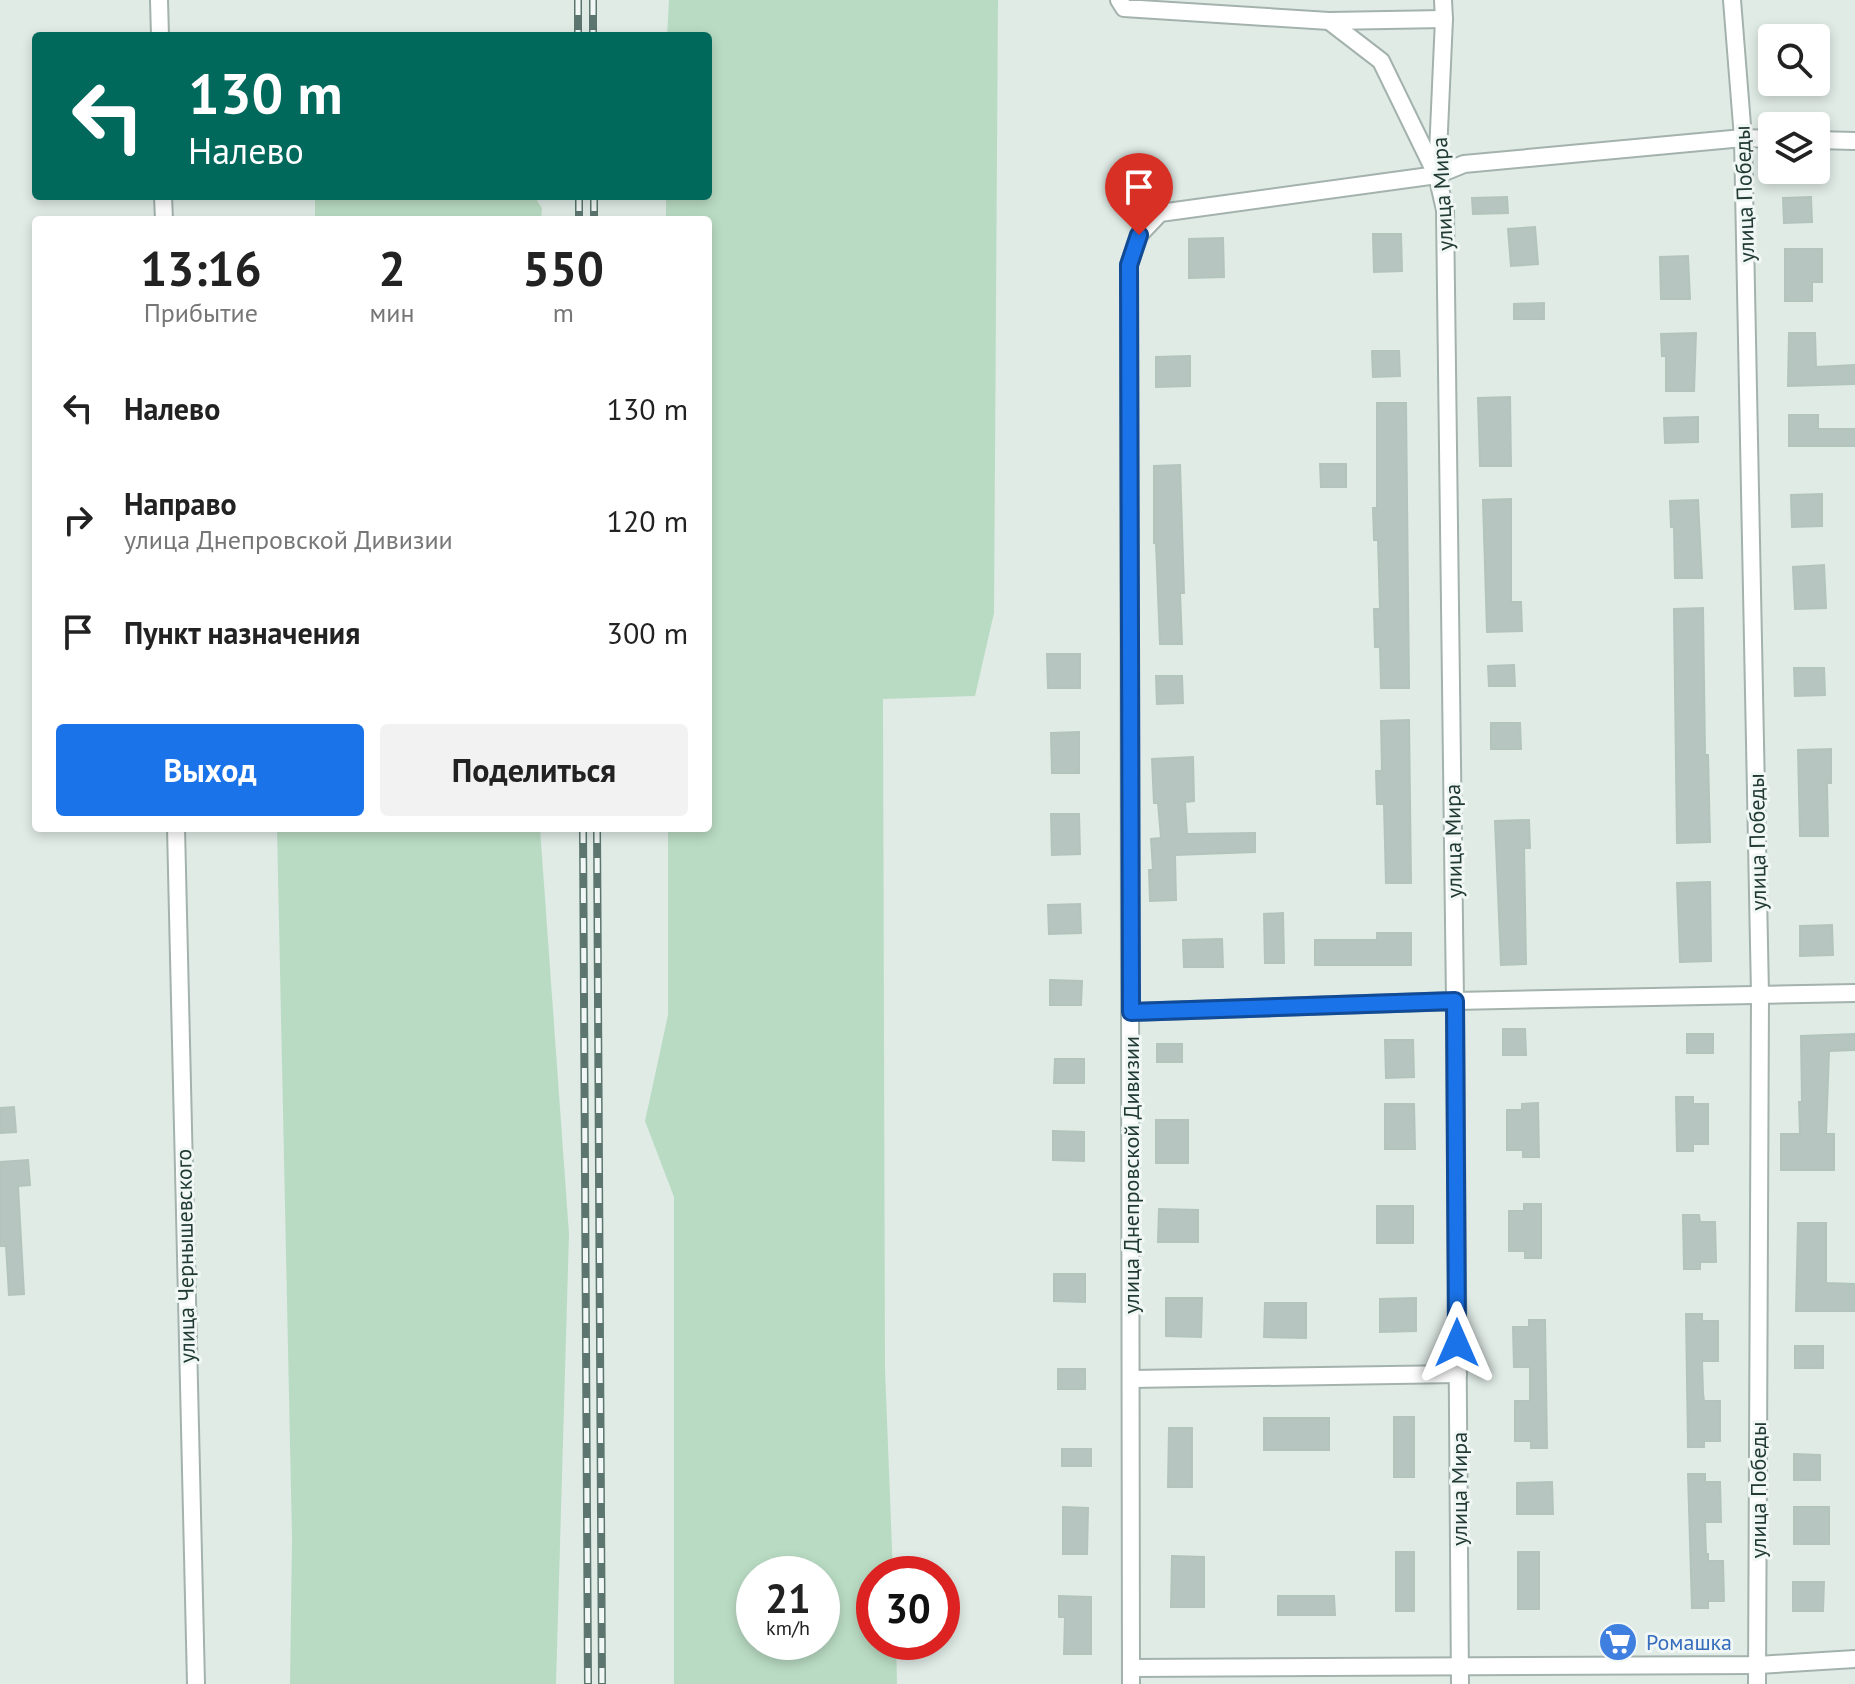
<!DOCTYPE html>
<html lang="ru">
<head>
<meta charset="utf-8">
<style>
	body { margin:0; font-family:"PT Sans",sans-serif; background:#f2f2f2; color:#222; height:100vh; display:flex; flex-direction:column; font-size:30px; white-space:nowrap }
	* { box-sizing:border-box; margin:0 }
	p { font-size:26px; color:#767676 }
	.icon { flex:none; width:44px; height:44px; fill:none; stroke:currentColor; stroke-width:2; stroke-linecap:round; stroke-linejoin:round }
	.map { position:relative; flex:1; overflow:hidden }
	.sheet { position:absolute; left:32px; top:216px; width:680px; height:616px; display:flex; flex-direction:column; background:#fff; border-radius:8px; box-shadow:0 4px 12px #0003 }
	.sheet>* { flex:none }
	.top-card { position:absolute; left:32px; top:32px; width:680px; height:168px; border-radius:8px; box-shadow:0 4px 12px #0003; background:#00695c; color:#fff; overflow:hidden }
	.buttons { position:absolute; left:1758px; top:24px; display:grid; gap:16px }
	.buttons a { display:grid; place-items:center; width:72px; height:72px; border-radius:8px; background:#fff; box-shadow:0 4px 12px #0003; font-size:40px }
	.speed { position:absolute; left:736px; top:1556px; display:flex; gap:16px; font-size:40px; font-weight:700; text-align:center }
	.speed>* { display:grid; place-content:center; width:104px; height:104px; border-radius:50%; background:#fff; box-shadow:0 4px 12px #0003; line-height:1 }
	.speed small { font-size:20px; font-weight:400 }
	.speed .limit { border:12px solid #d22; background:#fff; color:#111 }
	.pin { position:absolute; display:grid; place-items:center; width:68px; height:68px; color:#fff; margin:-82px -34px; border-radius:50% 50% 50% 0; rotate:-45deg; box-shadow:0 0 8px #0007 }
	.pin .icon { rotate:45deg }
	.me { position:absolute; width:88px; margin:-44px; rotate:0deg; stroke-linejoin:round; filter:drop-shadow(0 0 6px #0008) }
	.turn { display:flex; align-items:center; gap:28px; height:168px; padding:0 24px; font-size:36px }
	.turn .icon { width:104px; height:104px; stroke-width:2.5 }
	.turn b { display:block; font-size:56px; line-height:68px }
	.eta { display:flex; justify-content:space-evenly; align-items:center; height:136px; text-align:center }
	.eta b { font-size:48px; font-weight:800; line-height:56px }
	.action { display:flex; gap:16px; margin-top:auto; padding:16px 24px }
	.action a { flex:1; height:92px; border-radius:8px; background:#1a73e8; color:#fff; font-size:32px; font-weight:800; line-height:92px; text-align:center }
	.action a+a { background:#f2f2f2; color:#222 }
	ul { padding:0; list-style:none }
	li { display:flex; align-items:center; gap:24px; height:112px; padding:0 24px }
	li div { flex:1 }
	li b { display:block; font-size:30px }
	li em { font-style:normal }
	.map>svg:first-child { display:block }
	.green { fill:#b9dbc3; fill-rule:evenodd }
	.building { fill:#b6c5bf; stroke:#b3c4bd; stroke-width:2 }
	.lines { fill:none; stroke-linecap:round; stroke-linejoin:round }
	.minor-casing { stroke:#a3b2ad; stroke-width:20 }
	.minor { stroke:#fff; stroke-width:16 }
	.rail-casing { stroke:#5c766f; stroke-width:8 }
	.rail { stroke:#f0f7f4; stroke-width:5; stroke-dasharray:15; stroke-linecap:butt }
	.route-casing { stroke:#114b97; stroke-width:20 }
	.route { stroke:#1a73e8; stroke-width:14 }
	.labels { text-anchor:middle; stroke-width:6; stroke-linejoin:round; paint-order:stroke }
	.street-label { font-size:22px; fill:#213a34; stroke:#f0f7f4 }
	.shop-label { font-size:22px; fill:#366cbe; stroke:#f0f7f4; text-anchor:start }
</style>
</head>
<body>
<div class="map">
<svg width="1855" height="1684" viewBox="0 0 1855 1684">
	<rect width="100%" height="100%" fill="#e0ebe6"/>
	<g class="green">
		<path d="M669,0H998L994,613L975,696L883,699L885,1369L893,1574H874V1642H896L897,1684H674V1197L645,1121L668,1015V828H708V220H666V196H708V36H667ZM754,1574H822V1642H754Z"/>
		<polygon points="315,196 534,196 542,208 541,220 315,220"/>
		<polygon points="277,828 540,828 569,1234 556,1684 290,1684 292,1538"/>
	</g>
	<g class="building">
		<polygon points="1507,197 1508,213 1473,214 1472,198"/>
		<polygon points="1811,197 1812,222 1784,223 1783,198"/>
		<polygon points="1535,227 1538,264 1511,266 1508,229"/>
		<polygon points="1373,234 1401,234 1402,271 1374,272"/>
		<polygon points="1223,238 1224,277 1189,278 1189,239"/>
		<polygon points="1785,249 1822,249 1822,282 1812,282 1812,301 1785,301"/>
		<polygon points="1688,256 1690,299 1661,299 1660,257"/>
		<polygon points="1544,303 1544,319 1514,319 1514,304"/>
		<polygon points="1696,333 1694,391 1666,391 1666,356 1662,356 1661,334"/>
		<polygon points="1789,333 1815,333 1816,367 1855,365 1855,384 1788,386"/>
		<polygon points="1372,351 1399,351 1400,376 1373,377"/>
		<polygon points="1190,356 1190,386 1156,387 1156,357"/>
		<polygon points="1510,397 1511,466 1480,466 1478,398"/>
		<polygon points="1377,403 1406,403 1409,688 1381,688 1380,647 1375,647 1374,609 1380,609 1378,540 1374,540 1373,508 1377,508"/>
		<polygon points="1789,415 1818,415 1818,429 1855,429 1855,446 1789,446"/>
		<polygon points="1698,417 1698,442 1665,443 1664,418"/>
		<polygon points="1320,464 1346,464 1346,487 1321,487"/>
		<polygon points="1180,465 1184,593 1180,593 1182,644 1160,644 1156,543 1154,543 1154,466"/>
		<polygon points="1822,494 1822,526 1792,527 1791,495"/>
		<polygon points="1511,499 1511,602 1521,602 1522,631 1487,632 1483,500"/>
		<polygon points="1698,500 1702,578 1675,578 1674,527 1671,527 1670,501"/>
		<polygon points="1824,565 1826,608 1795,609 1793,567"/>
		<polygon points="1703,608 1705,755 1708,755 1710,842 1677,843 1674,609"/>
		<polygon points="1047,654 1080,654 1080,688 1048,688"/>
		<polygon points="1514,665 1515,686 1489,686 1488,666"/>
		<polygon points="1794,668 1824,668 1825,695 1795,696"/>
		<polygon points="1156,676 1182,676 1183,703 1157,704"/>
		<polygon points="1409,720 1411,883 1386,883 1384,804 1377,804 1376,771 1382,771 1381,721"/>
		<polygon points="1491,723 1520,723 1521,749 1491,749"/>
		<polygon points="1079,732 1079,773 1052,773 1051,733"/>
		<polygon points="1831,749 1831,783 1827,783 1828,836 1800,836 1798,750"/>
		<polygon points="1193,757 1194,801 1185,802 1187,834 1255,833 1255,852 1175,855 1176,900 1150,901 1149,870 1153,870 1151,839 1161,838 1158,803 1154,803 1152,759"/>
		<polygon points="1051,814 1079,814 1080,854 1052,855"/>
		<polygon points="1529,820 1530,848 1524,848 1526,964 1501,965 1495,821"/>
		<polygon points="1710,882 1711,961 1680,962 1677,883"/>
		<polygon points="1080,904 1081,933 1049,934 1048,905"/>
		<polygon points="1283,913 1284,963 1265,963 1264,914"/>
		<polygon points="1832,925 1833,955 1800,956 1800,926"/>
		<polygon points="1377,933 1411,933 1411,965 1315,965 1315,940 1377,940"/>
		<polygon points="1222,939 1223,967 1184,967 1183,940"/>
		<polygon points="1050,980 1082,981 1081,1005 1050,1005"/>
		<polygon points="1503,1029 1525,1029 1526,1055 1503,1055"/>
		<rect x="1687" y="1034" width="26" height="19"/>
		<polygon points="1855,1034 1855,1050 1829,1051 1826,1134 1834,1134 1834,1170 1781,1170 1781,1134 1800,1134 1799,1102 1802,1102 1801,1036"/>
		<polygon points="1385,1040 1413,1040 1414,1077 1386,1078"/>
		<rect x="1157" y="1044" width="25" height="18"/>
		<polygon points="1055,1059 1084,1059 1084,1083 1054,1083"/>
		<polygon points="1676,1097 1693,1097 1693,1104 1708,1104 1708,1144 1693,1144 1693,1151 1677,1151"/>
		<polygon points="1538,1103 1539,1157 1523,1157 1523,1150 1507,1150 1507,1110 1522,1110 1522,1104"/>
		<polygon points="1385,1104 1414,1104 1415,1149 1385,1149"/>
		<polygon points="14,1107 16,1132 0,1133 0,1108"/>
		<rect x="1156" y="1120" width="32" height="43"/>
		<polygon points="1053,1131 1084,1132 1084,1161 1053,1160"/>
		<polygon points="28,1160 30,1185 18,1186 24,1294 9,1295 6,1246 0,1246 0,1162"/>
		<polygon points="1524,1204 1541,1204 1541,1258 1525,1258 1525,1251 1509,1251 1509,1211 1524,1211"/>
		<rect x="1377" y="1206" width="36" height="37"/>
		<polygon points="1159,1209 1198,1210 1198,1242 1158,1242"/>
		<polygon points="1683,1215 1699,1215 1700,1222 1715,1222 1716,1262 1700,1262 1700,1269 1684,1269"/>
		<polygon points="1798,1223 1826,1223 1826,1283 1855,1284 1855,1311 1796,1311"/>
		<polygon points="1054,1274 1085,1274 1085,1302 1054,1301"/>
		<polygon points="1166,1298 1202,1298 1201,1337 1166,1336"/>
		<polygon points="1416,1298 1416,1331 1380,1332 1380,1299"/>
		<polygon points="1265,1303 1306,1303 1306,1338 1264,1337"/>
		<polygon points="1686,1314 1702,1314 1702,1321 1718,1321 1718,1361 1702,1361 1703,1393 1704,1401 1720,1401 1720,1441 1704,1441 1704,1447 1688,1447"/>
		<polygon points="1529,1320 1545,1320 1547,1448 1531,1448 1531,1441 1515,1441 1515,1401 1530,1401 1530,1367 1514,1367 1513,1327 1529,1327"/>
		<rect x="1795" y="1346" width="28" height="22"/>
		<rect x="1058" y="1369" width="27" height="20"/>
		<rect x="1394" y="1417" width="20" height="60"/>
		<rect x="1264" y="1418" width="65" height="32"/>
		<polygon points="1169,1428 1192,1428 1192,1487 1168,1487"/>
		<rect x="1062" y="1449" width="29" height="17"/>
		<polygon points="1794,1454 1820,1455 1820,1480 1794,1480"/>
		<polygon points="1688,1474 1705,1474 1705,1482 1720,1482 1721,1522 1705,1522 1706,1554 1708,1554 1708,1561 1723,1561 1724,1601 1708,1601 1708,1608 1692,1608"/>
		<polygon points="1552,1482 1553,1514 1517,1514 1517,1483"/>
		<polygon points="1063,1507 1088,1508 1087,1554 1063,1554"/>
		<rect x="1794" y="1507" width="35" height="37"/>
		<rect x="1396" y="1552" width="18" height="59"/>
		<rect x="1518" y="1552" width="21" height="57"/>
		<polygon points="1172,1556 1204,1557 1204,1607 1171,1607"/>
		<polygon points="1793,1582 1824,1582 1823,1611 1793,1611"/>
		<polygon points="1059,1596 1091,1597 1091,1654 1064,1654 1065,1617 1059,1617"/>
		<polygon points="1278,1596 1334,1596 1335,1615 1278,1615"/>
	</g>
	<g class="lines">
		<defs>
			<g id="minor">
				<polyline points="159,0 160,36"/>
				<polyline points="1119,0 1124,8 1329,21 1444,19"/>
				<polyline points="1443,0 1444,19 1437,175 1445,210 1455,1001 1460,1684"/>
				<polyline points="1732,0 1743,138 1760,994 1757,1684"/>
				<polyline points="1329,21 1381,61 1436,174"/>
				<polyline points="1816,140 1855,141"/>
				<polyline points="163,196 164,220"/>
				<polyline points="176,828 196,1684"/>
				<polyline points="1131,1012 1455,1001 1855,993"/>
				<polyline points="1131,1379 1458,1374"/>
				<polyline points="1132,1668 1758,1665 1855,1659"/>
				<polyline points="1131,1684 1129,265 1139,235 1160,213 1437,175 1464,164 1743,138 1772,139"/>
			</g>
		</defs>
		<use href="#minor" class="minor-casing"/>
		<use href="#minor" class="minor"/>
		<defs>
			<g id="rail">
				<polyline points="578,0 578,36"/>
				<polyline points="593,0 593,36"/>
				<polyline points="579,196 579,220"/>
				<polyline points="594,196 594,220"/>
				<polyline points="583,828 588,1684"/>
				<polyline points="597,828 602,1684"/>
			</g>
		</defs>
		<use href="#rail" class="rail-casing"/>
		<use href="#rail" class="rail"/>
	</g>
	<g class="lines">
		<defs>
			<polyline id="route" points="1139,235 1129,265 1131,1012 1455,1001 1457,1343"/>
		</defs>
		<use href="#route" class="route-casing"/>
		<use href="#route" class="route"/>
	</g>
	<defs>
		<symbol id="supermarket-disc" viewBox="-11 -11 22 22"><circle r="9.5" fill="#3f7fe0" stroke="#f0f7f4"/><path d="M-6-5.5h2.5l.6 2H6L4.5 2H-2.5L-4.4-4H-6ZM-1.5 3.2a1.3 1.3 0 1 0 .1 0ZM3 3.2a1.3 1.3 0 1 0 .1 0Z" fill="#fff"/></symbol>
	</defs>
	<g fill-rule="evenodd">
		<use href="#supermarket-disc" x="1596" y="1620" width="44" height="44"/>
	</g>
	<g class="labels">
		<g class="street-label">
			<text transform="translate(1442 194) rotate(-93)" y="8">улица Мира</text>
			<text transform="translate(1744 194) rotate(-92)" y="8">улица Победы</text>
			<text transform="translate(1453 841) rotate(-91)" y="8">улица Мира</text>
			<text transform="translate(1757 842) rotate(-91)" y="8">улица Победы</text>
			<text transform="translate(1131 1175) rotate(-90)" y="8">улица Днепровской Дивизии</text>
			<text transform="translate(185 1256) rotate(-91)" y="8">улица Чернышевского</text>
			<text transform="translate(1459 1489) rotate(-90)" y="8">улица Мира</text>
			<text transform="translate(1758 1490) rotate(-90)" y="8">улица Победы</text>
		</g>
		<g class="shop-label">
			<text x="1646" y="1650">Ромашка</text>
		</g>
	</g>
</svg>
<div class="buttons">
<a><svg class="icon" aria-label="search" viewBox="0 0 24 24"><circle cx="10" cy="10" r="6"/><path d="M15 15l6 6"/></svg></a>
<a><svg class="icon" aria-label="layers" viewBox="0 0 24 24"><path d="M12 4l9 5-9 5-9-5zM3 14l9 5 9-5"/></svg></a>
</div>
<div class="speed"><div>21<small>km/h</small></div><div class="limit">30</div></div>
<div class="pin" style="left:1139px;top:235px;background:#d93025"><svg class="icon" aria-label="arrive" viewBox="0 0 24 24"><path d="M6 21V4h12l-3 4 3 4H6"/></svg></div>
<svg class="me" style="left:1457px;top:1343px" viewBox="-20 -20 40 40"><path d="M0-17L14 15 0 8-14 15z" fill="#1a73e8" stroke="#fff" stroke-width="4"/></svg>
<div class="top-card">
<div class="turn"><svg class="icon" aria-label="left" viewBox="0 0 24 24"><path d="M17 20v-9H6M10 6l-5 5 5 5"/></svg><div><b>130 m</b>Налево</div></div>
</div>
<section class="sheet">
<div class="eta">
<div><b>13:16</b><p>Прибытие</p></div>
<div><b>2</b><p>мин</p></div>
<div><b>550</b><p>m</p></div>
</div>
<ul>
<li><svg class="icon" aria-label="left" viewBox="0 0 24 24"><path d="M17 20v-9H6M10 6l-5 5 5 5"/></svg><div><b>Налево</b></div><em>130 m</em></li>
<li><svg class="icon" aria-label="right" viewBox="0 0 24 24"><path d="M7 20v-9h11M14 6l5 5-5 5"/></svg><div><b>Направо</b><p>улица Днепровской Дивизии</p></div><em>120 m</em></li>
<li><svg class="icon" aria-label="arrive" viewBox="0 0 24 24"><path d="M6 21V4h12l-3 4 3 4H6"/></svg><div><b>Пункт назначения</b></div><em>300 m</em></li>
</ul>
<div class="action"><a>Выход</a><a>Поделиться</a></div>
</section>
</div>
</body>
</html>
